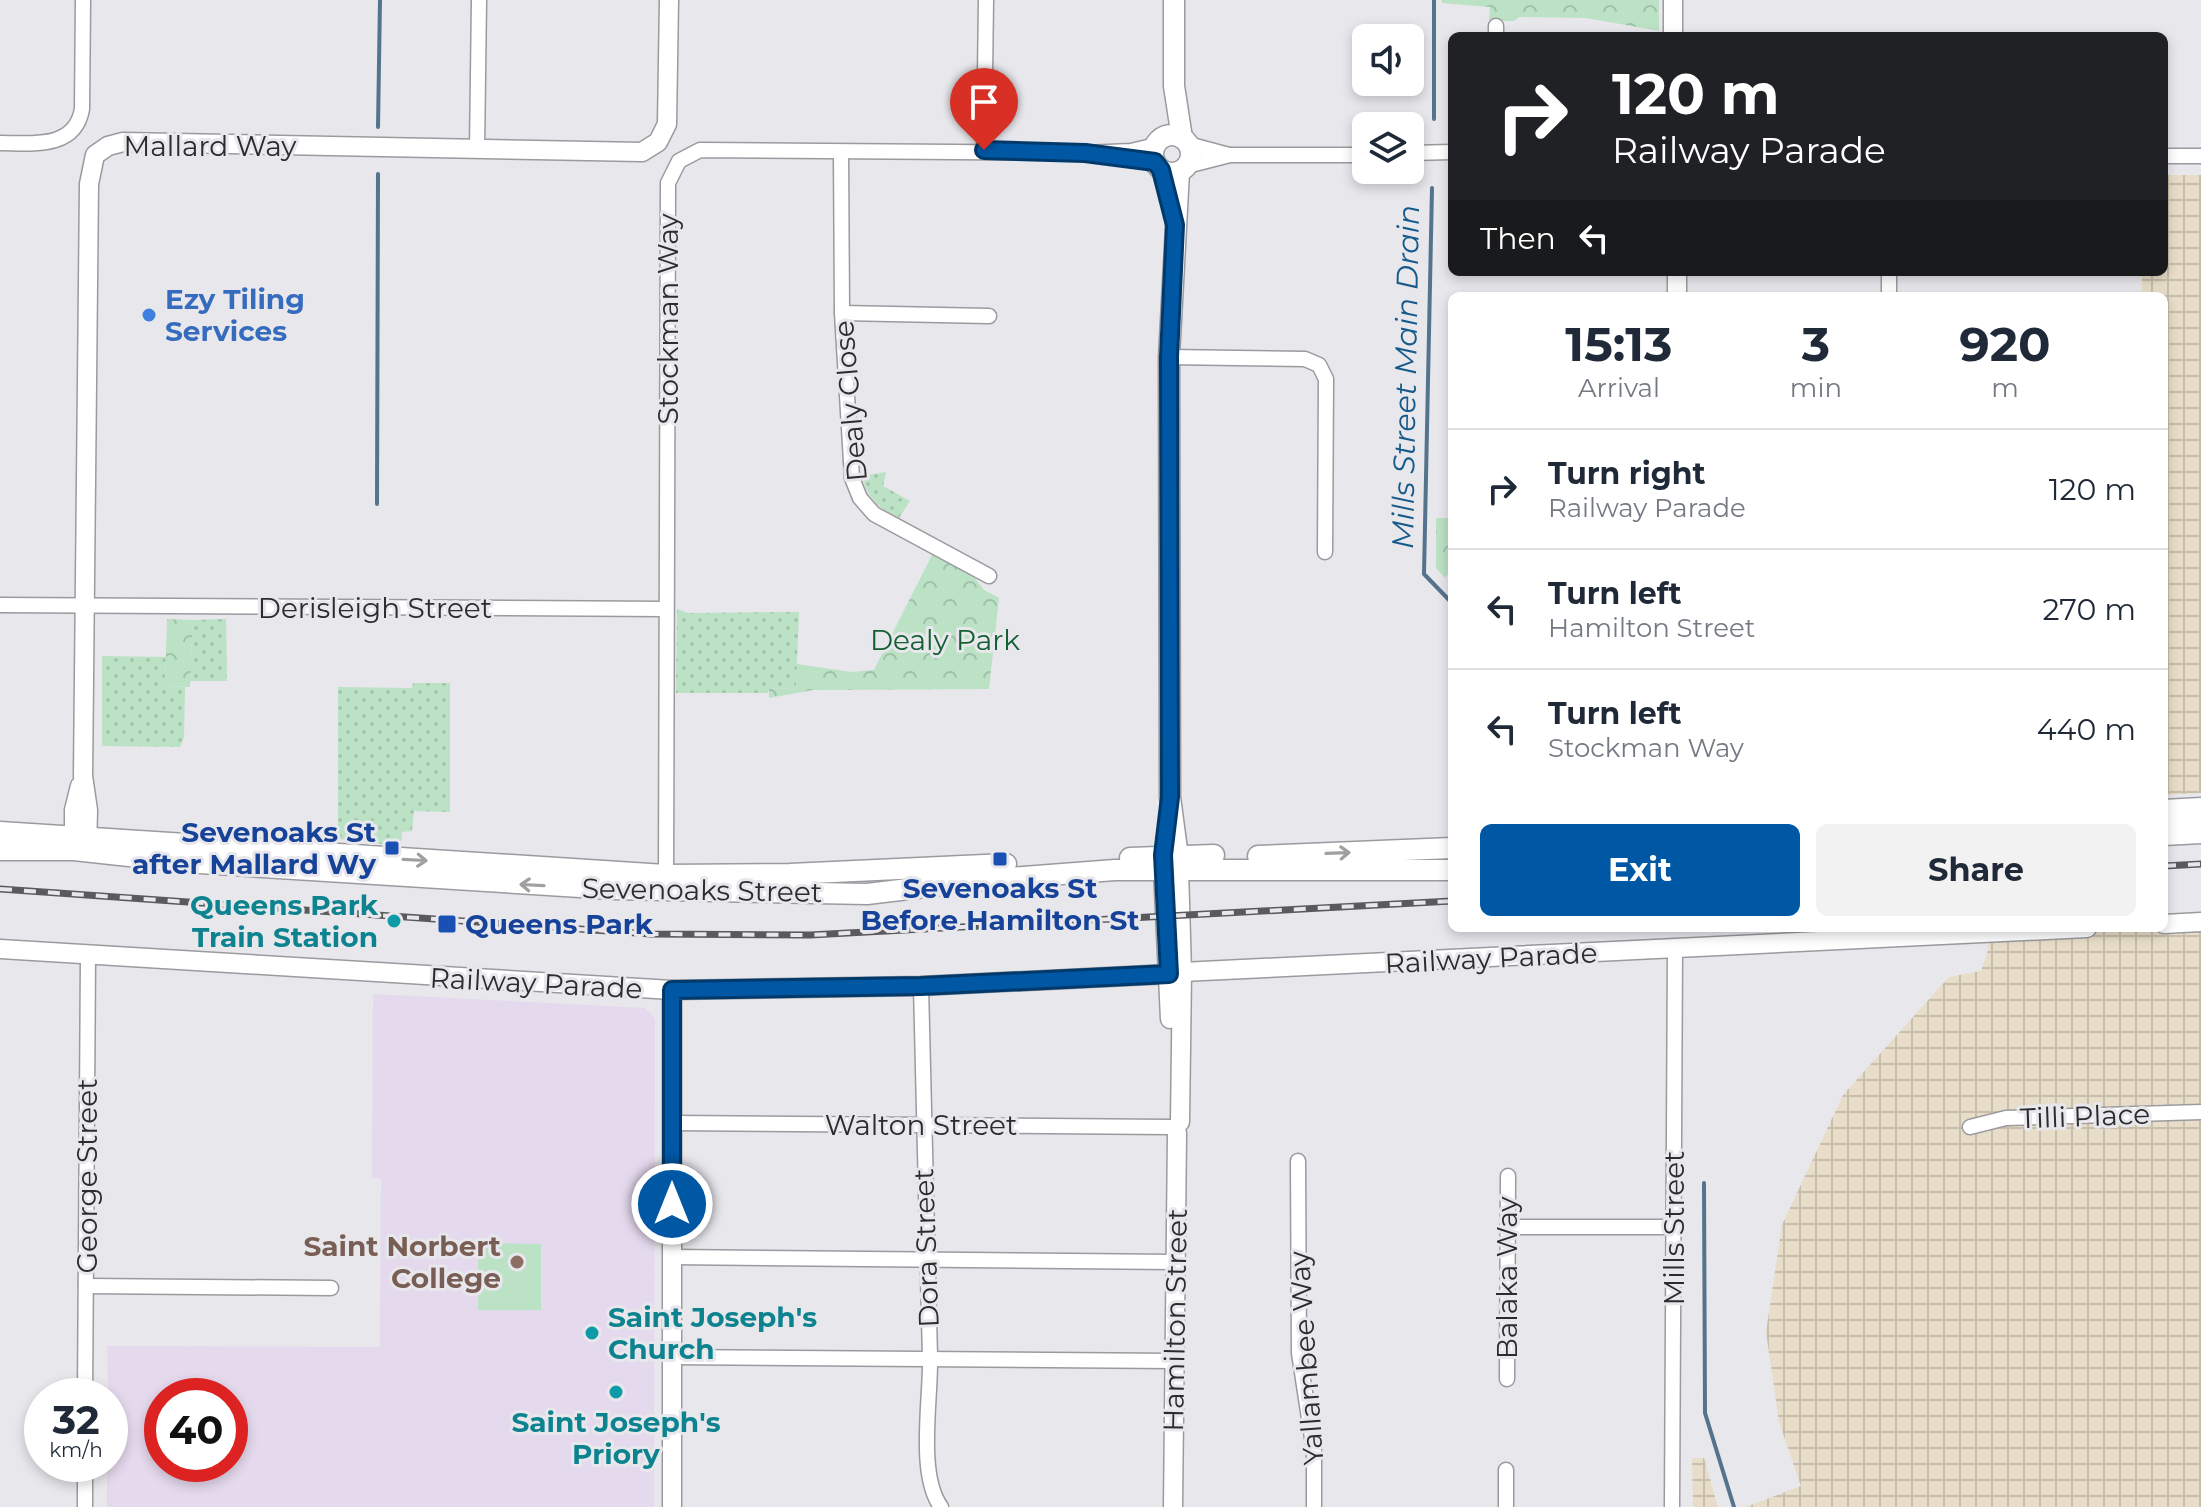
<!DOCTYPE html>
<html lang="en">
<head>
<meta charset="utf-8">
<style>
	body { margin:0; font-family:Montserrat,sans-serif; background:#f2f2f3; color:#1f2937; height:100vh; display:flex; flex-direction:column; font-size:30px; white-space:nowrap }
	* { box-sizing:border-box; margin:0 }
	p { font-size:26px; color:#747a83 }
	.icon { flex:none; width:44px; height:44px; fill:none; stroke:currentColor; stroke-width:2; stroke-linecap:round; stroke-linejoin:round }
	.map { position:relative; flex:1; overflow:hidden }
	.details { position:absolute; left:1448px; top:292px; width:720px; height:640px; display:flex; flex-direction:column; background:#fff; border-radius:12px; box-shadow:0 4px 12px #0003 }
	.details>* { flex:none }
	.hud { position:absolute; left:1448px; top:32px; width:720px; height:244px; border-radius:12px; box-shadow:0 4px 12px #0003; background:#202124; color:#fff; overflow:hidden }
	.buttons { position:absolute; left:1352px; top:24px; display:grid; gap:16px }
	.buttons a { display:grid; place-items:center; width:72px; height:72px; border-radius:12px; background:#fff; box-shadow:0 4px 12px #0003; font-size:40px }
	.speed { position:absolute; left:24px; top:1378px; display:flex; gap:16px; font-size:40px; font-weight:700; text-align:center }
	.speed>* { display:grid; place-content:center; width:104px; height:104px; border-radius:50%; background:#fff; box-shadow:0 4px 12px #0003; line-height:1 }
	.speed small { font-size:20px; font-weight:400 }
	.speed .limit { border:12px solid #d22; background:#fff; color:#111 }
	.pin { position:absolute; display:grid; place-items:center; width:68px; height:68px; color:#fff; margin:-82px -34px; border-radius:50% 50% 50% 0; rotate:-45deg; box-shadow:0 0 8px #0007 }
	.pin .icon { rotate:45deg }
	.me { position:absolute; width:88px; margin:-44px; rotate:0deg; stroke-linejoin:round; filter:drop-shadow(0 0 6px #0008) }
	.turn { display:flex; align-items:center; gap:28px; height:168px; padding:0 32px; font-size:36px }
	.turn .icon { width:104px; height:104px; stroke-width:2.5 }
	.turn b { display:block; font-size:56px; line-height:68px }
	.then { display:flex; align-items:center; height:76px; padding:0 32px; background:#0003; gap:16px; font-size:30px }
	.eta { display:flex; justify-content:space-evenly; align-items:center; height:136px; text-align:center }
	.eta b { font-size:48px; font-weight:700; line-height:56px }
	.cta { display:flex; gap:16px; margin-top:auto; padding:16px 32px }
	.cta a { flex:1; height:92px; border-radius:12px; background:#0058a5; color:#fff; font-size:32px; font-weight:700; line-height:92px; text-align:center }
	.cta a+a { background:#f2f2f3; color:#1f2937 }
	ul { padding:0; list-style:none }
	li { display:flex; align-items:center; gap:24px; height:120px; padding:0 32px; border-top:2px solid #e0e1e3 }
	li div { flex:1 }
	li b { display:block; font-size:30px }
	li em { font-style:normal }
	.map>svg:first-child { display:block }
	.industrial { fill:url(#industrial-grid) }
	.education { fill:#e5d9ed; fill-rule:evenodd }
	.grass { fill:url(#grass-dots) }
	.park { fill:url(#park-crowns) }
	.pitch { fill:#bbe2c5 }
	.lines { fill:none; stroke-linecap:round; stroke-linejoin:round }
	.stream { stroke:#55738c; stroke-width:4 }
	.minor-casing { stroke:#9b9a9f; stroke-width:17 }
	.tertiary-casing { stroke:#9b9a9f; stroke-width:21 }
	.secondary-casing { stroke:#9b9a9f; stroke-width:23 }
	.minor { stroke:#fff; stroke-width:14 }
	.tertiary { stroke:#fff; stroke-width:18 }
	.secondary { stroke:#fff; stroke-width:20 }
	.rail-casing { stroke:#5a5a5d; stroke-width:7 }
	.rail { stroke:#e7e7ec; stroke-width:4; stroke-dasharray:12; stroke-linecap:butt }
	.oneway { stroke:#a0a0a1 }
	.route-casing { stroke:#00396b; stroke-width:20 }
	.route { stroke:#0058a5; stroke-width:14 }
	.shop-dot { fill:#3f7fe0; stroke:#e7e7ec; stroke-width:3 }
	.transit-dot { fill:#1a4fb4; stroke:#e7e7ec; stroke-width:3 }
	.culture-dot { fill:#0f9aa8; stroke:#e7e7ec; stroke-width:3 }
	.education-dot { fill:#8d6e63; stroke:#e7e7ec; stroke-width:3 }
	.labels { text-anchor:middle; stroke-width:6; stroke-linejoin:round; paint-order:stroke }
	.street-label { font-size:28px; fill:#2c2c2e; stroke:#e7e7ec }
	.shop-label { font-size:28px; font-weight:bold; fill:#366cbe; stroke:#e7e7ec; text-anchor:start }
	.park-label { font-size:28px; fill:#146034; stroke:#e7e7ec }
	.transit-label { font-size:28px; font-weight:bold; fill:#164399; stroke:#e7e7ec; text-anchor:end }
	.culture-label { font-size:28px; font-weight:bold; fill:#0d838f; stroke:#e7e7ec; text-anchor:end }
	.education-label { font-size:28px; font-weight:bold; fill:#785e54; stroke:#e7e7ec; text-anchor:end }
	.water-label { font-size:30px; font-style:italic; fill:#155a8a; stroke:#e7e7ec }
</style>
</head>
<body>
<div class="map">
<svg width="2201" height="1507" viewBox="0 0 2201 1507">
	<defs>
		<pattern id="industrial-grid" width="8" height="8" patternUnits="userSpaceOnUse" patternTransform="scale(2)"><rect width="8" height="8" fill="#e8ddc8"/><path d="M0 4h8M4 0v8" fill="none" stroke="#c7beac"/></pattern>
		<pattern id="grass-dots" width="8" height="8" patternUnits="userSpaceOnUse" patternTransform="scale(2)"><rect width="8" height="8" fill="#bbe2c5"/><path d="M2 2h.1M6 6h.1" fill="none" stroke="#a1c2aa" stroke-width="1.8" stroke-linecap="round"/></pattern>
		<pattern id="park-crowns" width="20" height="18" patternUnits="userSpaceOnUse" patternTransform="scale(2)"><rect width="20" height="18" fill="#bbe2c5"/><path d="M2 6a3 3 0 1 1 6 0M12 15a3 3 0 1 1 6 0" fill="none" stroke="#a1c2aa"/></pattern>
	</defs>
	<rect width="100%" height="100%" fill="#e7e7ec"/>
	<g class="industrial">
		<polygon points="2164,175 2201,175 2201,793 2164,795 2164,296 2142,296 2142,272 2164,272"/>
		<polygon points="2201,915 2201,1507 1746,1507 1801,1486 1779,1422 1766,1332 1782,1225 1843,1095 1949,977 1981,971 1988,950 1989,928 2164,928"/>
		<polygon points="1692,1458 1704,1458 1718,1507 1693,1507"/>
	</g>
	<path class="education" d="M373,994L645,1008L655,1019L654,1507H107V1464H110L107,1346L380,1347L381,1179L372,1178ZM162,1396H230V1464H162Z"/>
	<g class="grass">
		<path d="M886,472L883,486L910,501L899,518C880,509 867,498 862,476Z"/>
		<polygon points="677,609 688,613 799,612 796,688 769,689 768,693 676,693"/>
		<polygon points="226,619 227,681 190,681 193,620"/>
		<polygon points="102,656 166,657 165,686 185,687 184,737 180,747 102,746"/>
		<polygon points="413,683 450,683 450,812 414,811 412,831 402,832 401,846 338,839 338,687 412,688"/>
	</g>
	<g class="park">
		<polygon points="1442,0 1659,0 1659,31 1586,18 1519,17 1514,21 1489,21 1490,7 1442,3"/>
		<polygon points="1436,518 1452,518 1452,569 1445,578 1436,568"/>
		<polygon points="934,551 970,572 984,590 999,598 989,689 813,690 769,698 769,689 796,688 797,664 851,672 874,670"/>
		<polygon points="167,619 193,620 190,687 165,686"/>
	</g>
	<polygon class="pitch" points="478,1243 541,1244 541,1310 478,1310"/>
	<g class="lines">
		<g class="stream">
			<polyline points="1434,119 1434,0"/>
			<polyline points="378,127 380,0"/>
			<polyline points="1432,188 1424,574 1452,603"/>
			<polyline points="377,504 378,174"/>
			<polyline points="1704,1183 1705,1413 1734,1507"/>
		</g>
		<defs>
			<g id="minor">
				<polyline points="1496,36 1496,26"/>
				<path d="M0,143C31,143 75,150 82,109L83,0"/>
				<polyline points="1188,144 1229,155"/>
				<polyline points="477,150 479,0"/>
				<polyline points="984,150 986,0"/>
				<polyline points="841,152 842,313 852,478 860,498 874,514 989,576"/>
				<polyline points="1410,153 1452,152"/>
				<polyline points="2164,156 2201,156"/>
				<polyline points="1117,157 1155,162"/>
				<polyline points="1187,166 1230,155 1366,155"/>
				<polyline points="1889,272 1889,296"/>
				<polyline points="842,313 989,316"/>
				<polyline points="1169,357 1305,359 1319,365 1326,379 1325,552"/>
				<polyline points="0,605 666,609"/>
				<polyline points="666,881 668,183 679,161 700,150 1085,153 1131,151 1156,145"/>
				<path d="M921,986C924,1110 927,1234 930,1358C931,1399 917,1474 941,1507"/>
				<polyline points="672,1123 1170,1127"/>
				<polyline points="1970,1127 2006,1118 2201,1112"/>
				<polyline points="1298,1161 1299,1353 1314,1451 1314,1507"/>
				<polyline points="1507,1227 1674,1227"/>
				<polyline points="672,1257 1175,1262"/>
				<polyline points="86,1286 331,1288"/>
				<polyline points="670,1357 1174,1361"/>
				<polyline points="1507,1379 1508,1176"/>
				<polyline points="85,1396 88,956"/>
				<polyline points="85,1507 85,1464"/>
				<polyline points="1506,1507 1506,1470"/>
				<polyline points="1672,1507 1675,949"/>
			</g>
			<g id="tertiary">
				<polyline points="1673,36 1673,0"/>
				<polyline points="1677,296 1677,272"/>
				<polyline points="2164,827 2186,809 2189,820 2201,830"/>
				<polyline points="74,850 74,810 80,786"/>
				<polyline points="87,850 88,810 83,776 89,184 95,155 108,146 123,142 642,152 658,142 667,124 669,0"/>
				<polyline points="1179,869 1182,972 1180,1122"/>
				<polyline points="1163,870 1170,1019"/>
				<polyline points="2164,924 2201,922"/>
				<polyline points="0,949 672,990 921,986 1169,974"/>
				<polyline points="1182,972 2087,928"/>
				<polyline points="672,1507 672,990"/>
				<polyline points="1173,1507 1177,1133"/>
			</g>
			<g id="secondary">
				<polyline points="1174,0 1174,86 1182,138"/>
				<circle cx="1172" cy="154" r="19"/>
				<polyline points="1179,172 1169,357 1170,797 1179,865"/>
				<polyline points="2164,810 2201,808"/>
				<polyline points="0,832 665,875 790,874 1006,864"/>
				<polyline points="2164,835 2201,833"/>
				<polyline points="0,850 74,850 184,862 612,889 867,894 983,880 1115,870 1452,870"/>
				<polyline points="1258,856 1452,848"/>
				<polyline points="1130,858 1214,855"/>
			</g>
		</defs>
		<use href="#minor" class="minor-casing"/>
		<use href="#tertiary" class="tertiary-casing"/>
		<use href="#secondary" class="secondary-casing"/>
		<use href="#minor" class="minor"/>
		<use href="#tertiary" class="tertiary"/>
		<use href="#secondary" class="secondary"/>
		<defs>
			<g id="rail">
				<polyline points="2164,866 2201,864"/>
				<polyline points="0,889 651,934 810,935 1452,901"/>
			</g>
		</defs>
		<use href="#rail" class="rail-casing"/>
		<use href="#rail" class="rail"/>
	</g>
	<defs><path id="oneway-shaft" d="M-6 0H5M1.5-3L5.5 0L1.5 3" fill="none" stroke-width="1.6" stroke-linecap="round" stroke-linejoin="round" transform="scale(2)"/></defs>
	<g class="oneway">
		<use href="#oneway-shaft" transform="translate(1338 853) rotate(-2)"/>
		<use href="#oneway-shaft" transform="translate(415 860) rotate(3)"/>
		<use href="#oneway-shaft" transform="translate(532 885) rotate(-177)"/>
	</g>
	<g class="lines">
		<defs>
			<polyline id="route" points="672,1204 672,990 921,986 1169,974 1163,855 1170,797 1169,357 1175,225 1161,170 1155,162 1085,153 984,150"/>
		</defs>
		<use href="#route" class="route-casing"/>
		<use href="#route" class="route"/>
	</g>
	<circle class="shop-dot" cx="149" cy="315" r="8"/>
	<g class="transit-dot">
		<rect x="384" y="840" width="16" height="16" rx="4"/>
		<rect x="992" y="851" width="16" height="16" rx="4"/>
		<rect x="437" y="914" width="20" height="20" rx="4"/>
	</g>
	<g class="culture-dot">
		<circle cx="394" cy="921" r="8"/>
		<circle cx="592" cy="1333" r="8"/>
		<circle cx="616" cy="1392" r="8"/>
	</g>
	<circle class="education-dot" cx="517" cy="1262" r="8"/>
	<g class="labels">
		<g class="street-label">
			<text x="210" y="156">Mallard Way</text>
			<text transform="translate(668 319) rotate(-90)" y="10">Stockman Way</text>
			<text transform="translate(850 401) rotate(-95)" y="10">Dealy Close</text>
			<text x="375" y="618">Derisleigh Street</text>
			<text transform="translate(702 890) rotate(1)" y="10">Sevenoaks Street</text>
			<text transform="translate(1491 958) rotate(-3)" y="10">Railway Parade</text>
			<text transform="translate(536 983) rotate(3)" y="10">Railway Parade</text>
			<text transform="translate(2085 1116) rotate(-2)" y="10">Tilli Place</text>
			<text x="921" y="1135">Walton Street</text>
			<text transform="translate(87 1176) rotate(-90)" y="10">George Street</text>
			<text transform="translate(1674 1228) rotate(-90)" y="10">Mills Street</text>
			<text transform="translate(926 1248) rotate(-92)" y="10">Dora Street</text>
			<text transform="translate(1507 1278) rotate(-90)" y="10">Balaka Way</text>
			<text transform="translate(1175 1320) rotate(-89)" y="10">Hamilton Street</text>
			<text transform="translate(1306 1358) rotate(-94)" y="10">Yallambee Way</text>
		</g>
		<g class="shop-label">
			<text x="165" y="309">Ezy Tiling<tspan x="165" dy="32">Services</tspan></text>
		</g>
		<g class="park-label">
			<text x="945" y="650">Dealy Park</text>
		</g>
		<g class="transit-label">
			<text x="376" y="842">Sevenoaks St<tspan x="376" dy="32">after Mallard Wy</tspan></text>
			<text x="1000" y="898" text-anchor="middle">Sevenoaks St<tspan x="1000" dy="32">Before Hamilton St</tspan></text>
			<text x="465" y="934" text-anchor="start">Queens Park</text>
		</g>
		<g class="culture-label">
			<text x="378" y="915">Queens Park<tspan x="378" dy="32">Train Station</tspan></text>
			<text x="608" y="1327" text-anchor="start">Saint Joseph's<tspan x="608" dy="32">Church</tspan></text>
			<text x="616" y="1432" text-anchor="middle">Saint Joseph's<tspan x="616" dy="32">Priory</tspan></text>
		</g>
		<g class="education-label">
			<text x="501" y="1256">Saint Norbert<tspan x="501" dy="32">College</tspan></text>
		</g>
		<g class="water-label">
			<text transform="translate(1406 377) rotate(-89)" y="10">Mills Street Main Drain</text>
		</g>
	</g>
</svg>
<div class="buttons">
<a><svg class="icon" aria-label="sound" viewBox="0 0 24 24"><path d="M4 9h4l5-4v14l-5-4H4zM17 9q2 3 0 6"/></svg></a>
<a><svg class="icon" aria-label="layers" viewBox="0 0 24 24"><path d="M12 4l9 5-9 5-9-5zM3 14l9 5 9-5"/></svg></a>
</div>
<div class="speed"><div>32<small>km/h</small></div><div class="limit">40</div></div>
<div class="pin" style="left:984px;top:150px;background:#d93025"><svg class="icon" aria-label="arrive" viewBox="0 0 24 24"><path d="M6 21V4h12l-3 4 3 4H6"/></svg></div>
<svg class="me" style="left:672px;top:1204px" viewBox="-20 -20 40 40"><circle r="17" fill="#0058a5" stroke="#fff" stroke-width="3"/><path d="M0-11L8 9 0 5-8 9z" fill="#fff"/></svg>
<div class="hud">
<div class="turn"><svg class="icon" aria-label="right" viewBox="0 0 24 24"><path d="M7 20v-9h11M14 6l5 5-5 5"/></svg><div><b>120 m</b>Railway Parade</div></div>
<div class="then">Then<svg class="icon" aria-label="left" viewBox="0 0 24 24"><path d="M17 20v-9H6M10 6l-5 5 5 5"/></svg></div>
</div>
<section class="details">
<div class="eta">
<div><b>15:13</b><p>Arrival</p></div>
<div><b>3</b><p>min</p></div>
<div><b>920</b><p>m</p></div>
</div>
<ul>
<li><svg class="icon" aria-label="right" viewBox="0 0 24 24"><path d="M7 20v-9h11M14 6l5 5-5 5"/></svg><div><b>Turn right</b><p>Railway Parade</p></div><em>120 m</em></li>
<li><svg class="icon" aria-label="left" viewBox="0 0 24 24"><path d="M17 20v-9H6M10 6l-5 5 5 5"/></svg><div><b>Turn left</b><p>Hamilton Street</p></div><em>270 m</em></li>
<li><svg class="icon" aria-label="left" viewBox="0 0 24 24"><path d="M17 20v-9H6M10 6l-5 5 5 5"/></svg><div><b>Turn left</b><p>Stockman Way</p></div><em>440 m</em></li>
</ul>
<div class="cta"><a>Exit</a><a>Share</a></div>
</section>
</div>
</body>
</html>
